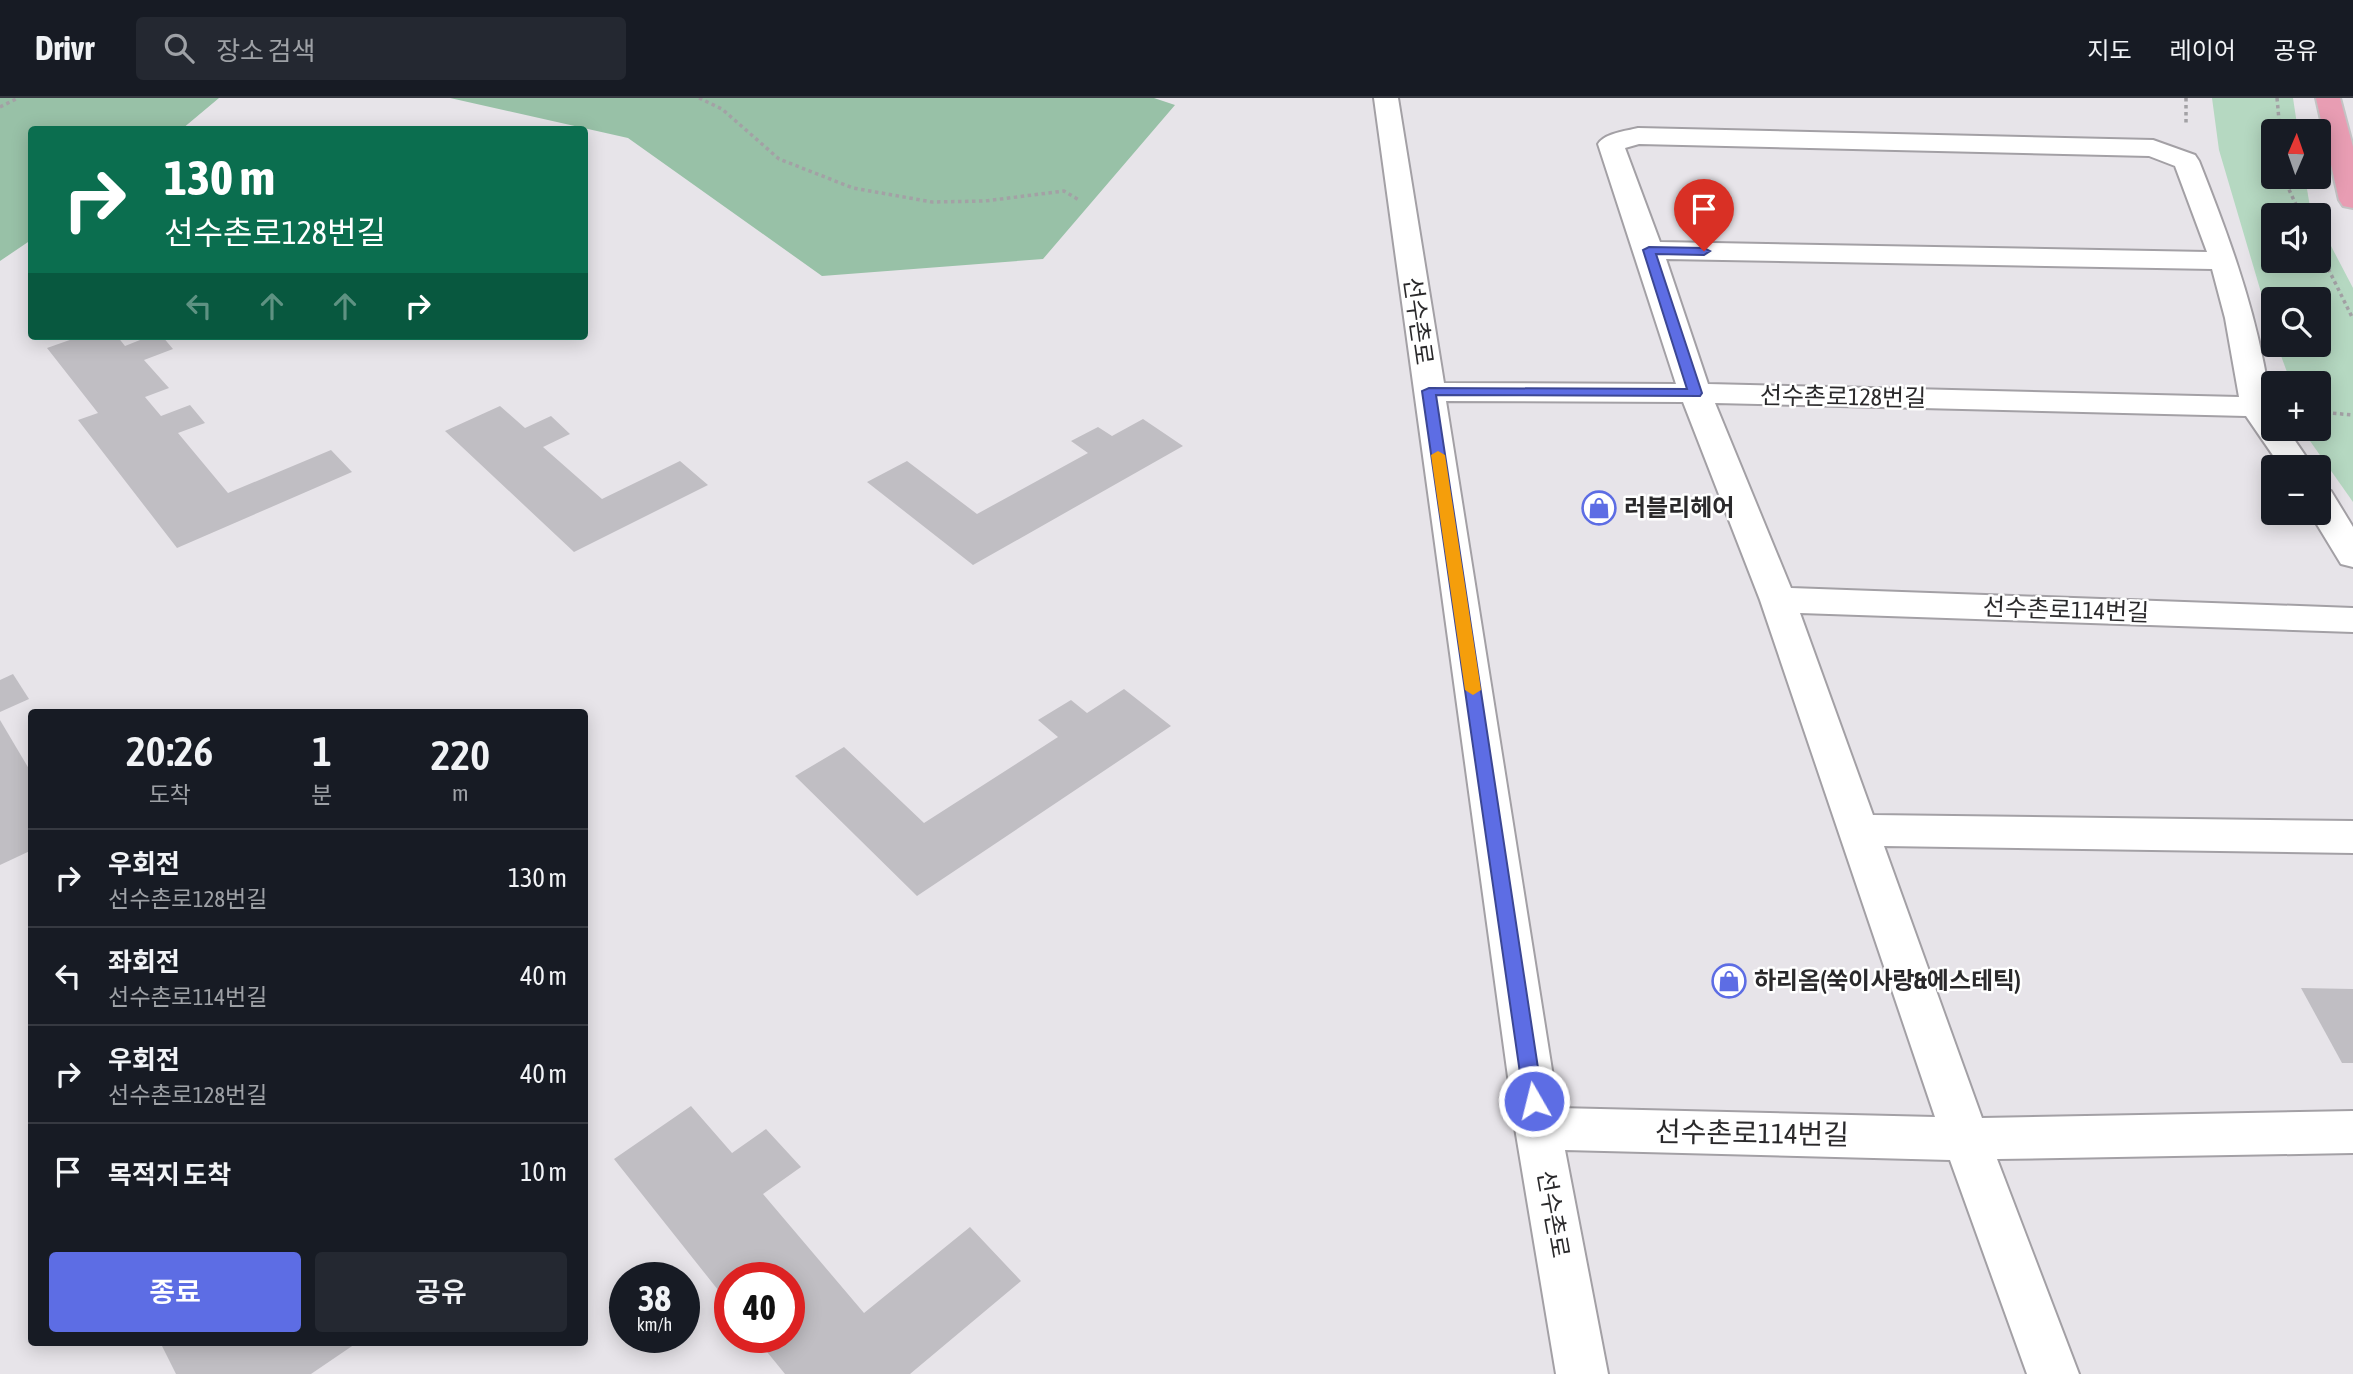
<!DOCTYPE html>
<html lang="ko">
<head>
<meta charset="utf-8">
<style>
	body { margin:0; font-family:"Asap Condensed","Noto Sans KR",sans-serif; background:#242831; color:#f1f3f6; height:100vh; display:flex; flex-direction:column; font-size:26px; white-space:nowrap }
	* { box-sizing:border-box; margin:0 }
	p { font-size:23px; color:#9ea1a6 }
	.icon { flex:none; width:38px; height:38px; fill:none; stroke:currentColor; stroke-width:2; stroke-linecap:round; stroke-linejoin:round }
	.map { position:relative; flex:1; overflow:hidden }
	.sheet { position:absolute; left:28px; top:611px; width:560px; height:637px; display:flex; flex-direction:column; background:#171b24; border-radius:7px; box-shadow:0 4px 18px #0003 }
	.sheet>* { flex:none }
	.guide { position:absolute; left:28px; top:28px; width:560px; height:214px; border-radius:7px; box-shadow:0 4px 18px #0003; background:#0b6e4f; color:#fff; overflow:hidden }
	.needle { width:46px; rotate:2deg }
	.tools { position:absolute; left:2261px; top:21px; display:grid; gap:14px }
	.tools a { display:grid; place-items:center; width:70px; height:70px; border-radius:7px; background:#171b24; box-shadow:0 4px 18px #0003; font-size:35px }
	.speed { position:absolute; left:609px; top:1164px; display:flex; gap:14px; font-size:35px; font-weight:700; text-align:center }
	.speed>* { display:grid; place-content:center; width:91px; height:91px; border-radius:50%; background:#171b24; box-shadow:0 4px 18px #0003; line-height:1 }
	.speed small { font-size:18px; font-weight:400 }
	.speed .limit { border:10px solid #d22; background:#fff; color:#111 }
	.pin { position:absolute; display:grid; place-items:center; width:60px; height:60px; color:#fff; margin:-72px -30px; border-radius:50% 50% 50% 0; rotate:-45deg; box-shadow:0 0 7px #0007 }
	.pin .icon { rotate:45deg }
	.me { position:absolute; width:77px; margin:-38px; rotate:352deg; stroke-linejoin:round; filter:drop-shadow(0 0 5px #0008) }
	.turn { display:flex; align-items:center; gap:24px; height:147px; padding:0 21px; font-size:32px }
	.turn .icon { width:91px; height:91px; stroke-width:2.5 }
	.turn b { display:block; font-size:49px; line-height:60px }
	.lanes { display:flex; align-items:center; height:66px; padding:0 21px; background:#0003; justify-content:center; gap:35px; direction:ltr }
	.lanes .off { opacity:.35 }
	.eta { display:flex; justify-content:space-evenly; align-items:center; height:119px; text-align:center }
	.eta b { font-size:42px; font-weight:600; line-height:49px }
	.primary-button { display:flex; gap:14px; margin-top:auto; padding:14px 21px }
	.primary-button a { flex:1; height:80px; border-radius:7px; background:#5d6de4; color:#fff; font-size:28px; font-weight:600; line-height:80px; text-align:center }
	.primary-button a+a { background:#242831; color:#f1f3f6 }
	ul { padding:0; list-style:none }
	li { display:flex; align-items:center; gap:21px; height:98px; padding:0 21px; border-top:2px solid #363941 }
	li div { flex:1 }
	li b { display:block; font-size:26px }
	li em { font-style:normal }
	header { display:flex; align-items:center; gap:42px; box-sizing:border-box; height:98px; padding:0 35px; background:#171b24; border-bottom:2px solid #363941 }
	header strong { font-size:33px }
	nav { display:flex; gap:38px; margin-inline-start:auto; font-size:24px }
	.search { width:490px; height:63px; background:#242831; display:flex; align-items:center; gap:18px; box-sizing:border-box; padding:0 24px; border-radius:7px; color:#9ea1a6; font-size:26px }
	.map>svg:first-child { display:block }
	.green { fill:#b5d8c1 }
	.forest { fill:#98c1a7 }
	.building { fill:#c0bec3 }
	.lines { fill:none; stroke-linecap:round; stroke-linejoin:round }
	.minor-casing { stroke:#a3a0a5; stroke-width:4 }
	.major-casing { stroke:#c3c3c4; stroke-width:4 }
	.path { stroke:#a3a1a5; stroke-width:3.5; stroke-dasharray:3.5 3.5; stroke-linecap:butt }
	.minor { fill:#fff; fill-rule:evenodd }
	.major { fill:#e89db3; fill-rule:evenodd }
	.route { fill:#5d6de4; stroke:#3c4794; stroke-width:2 }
	.slow { fill:#f59e0b }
	.labels { text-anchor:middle; stroke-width:5; stroke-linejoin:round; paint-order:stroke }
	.street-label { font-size:24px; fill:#2a292b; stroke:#fff }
	.poi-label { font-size:24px; font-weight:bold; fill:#2a292b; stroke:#fff; text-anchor:start }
	.near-street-label { font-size:28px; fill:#2a292b; stroke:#fff }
</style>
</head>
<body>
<header>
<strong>Drivr</strong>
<div class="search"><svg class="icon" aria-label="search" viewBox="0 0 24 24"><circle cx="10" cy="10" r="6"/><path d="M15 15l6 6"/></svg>장소 검색</div>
<nav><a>지도</a><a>레이어</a><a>공유</a></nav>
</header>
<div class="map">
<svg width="2353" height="1276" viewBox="0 0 2353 1276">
	<rect width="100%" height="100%" fill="#e7e4e9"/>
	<polygon class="green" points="2212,0 2293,0 2298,33 2273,33 2273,79 2305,79 2310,109 2314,117 2273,117 2273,163 2319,163 2319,125 2353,190 2353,404 2310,343 2306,331 2319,331 2319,285 2291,285 2277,247 2319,247 2319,201 2273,201 2273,235 2219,52"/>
	<g class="forest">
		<polygon points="0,0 219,0 182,31 32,32 31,142 0,163"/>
		<polygon points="450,0 1154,0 1175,7 1043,161 822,178 628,40"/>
	</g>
	<g class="building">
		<polygon points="81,238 117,238 125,248 150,238 162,238 173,251 144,262 169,290 145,299 161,318 190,307 205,325 178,335 228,395 331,352 352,374 177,450 78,322 98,315 47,250"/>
		<polygon points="500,308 525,330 551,318 570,336 543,349 602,401 680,363 708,387 574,454 445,333"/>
		<polygon points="1143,321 1183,348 973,467 867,384 907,363 977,416 1088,355 1071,343 1098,329 1112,338"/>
		<polygon points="13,576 29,601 0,614 0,582"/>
		<polygon points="1124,591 1171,628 917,798 795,678 844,649 924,725 1058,639 1038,622 1071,602 1087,615"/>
		<polygon points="0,622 32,676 32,752 0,767"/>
		<polygon points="2301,890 2353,891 2353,965 2342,965"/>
		<polygon points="691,1008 732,1055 766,1031 801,1069 763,1096 864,1215 970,1129 1021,1183 910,1276 785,1276 755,1239 789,1239 789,1180 730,1180 730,1207 614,1061"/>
		<polygon points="160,1244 358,1244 311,1276 176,1276"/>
	</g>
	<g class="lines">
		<defs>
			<g id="minor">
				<path d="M1374,0H1398L1444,285L1676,286L1598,46C1605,35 1626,33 1638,30L2153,42L2195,57L2199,63C2226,131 2250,196 2264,267C2268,289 2273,309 2273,331H2287L2313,369H2281L2246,318L1715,305L1791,490L2353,510V534L1800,515L1873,717L2353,723V755L1884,748L1982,1020L2353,1013V1055L1997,1061L2079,1276H2027L1950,1062L1565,1052L1608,1276H1556L1515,1030ZM1639,46L2149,58L2175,68L2207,154L1660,144L1625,50ZM1666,161L2212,171L2225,220L2239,299L1708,286ZM1446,303L1683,304L1760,502L1935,1019L1558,1010Z"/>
				<polygon points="2319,390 2331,393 2353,429 2353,469 2341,466 2310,415 2319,415"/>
			</g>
			<polygon id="major" points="2316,0 2340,0 2353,49 2353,110 2343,108 2339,102"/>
		</defs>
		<use href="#minor" class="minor-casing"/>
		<use href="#major" class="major-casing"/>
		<g class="path">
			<polyline points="699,0 722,11 779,61 853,90 932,104 985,103 1064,93 1079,102"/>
			<polyline points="2186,0 2186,27"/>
			<polyline points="2277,0 2280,33"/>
			<polyline points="0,9 18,0"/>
			<polyline points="2283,79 2301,117"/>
			<polyline points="2319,152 2353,221"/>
			<polyline points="2319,314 2353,317"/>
		</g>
		<use href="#minor" class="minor"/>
		<use href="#major" class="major"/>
	</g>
	<polygon class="route" points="1649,149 1704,150 1710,153 1704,157 1656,156 1702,295 1700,298 1436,297 1543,1003 1541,1009 1534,1011 1527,1009 1524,1003 1422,293 1429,290 1687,291 1643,152"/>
	<polygon class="slow" points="1438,353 1445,357 1481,592 1473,597 1465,592 1431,357"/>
	<defs>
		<symbol id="shop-ring" viewBox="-11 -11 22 22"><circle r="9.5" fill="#fff" stroke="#5d6de4" stroke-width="1.5"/><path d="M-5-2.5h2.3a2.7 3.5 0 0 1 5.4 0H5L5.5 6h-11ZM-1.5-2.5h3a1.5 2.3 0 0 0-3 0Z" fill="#5d6de4"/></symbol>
	</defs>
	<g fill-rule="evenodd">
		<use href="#shop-ring" x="1580" y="391" width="38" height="38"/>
		<use href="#shop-ring" x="1710" y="864" width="38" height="38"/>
	</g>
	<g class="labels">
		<g class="street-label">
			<text transform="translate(1418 223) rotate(82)" y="8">선수촌로</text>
			<text transform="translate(1843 299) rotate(1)" y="8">선수촌로128번길</text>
			<text transform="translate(2066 512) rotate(2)" y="8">선수촌로114번길</text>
			<text transform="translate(1553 1116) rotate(80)" y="8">선수촌로</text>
		</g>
		<g class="poi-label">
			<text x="1624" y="418">러블리헤어</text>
			<text x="1754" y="891">하리옴(쑥이사랑&amp;에스테틱)</text>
		</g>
		<g class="near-street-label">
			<text transform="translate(1752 1035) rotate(1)" y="10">선수촌로114번길</text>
		</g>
	</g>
</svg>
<div class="tools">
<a><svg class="needle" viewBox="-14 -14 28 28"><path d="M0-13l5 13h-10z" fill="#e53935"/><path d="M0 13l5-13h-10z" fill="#9ea1a6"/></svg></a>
<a><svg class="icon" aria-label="sound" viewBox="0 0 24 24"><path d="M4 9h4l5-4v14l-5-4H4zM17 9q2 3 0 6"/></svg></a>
<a><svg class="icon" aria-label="search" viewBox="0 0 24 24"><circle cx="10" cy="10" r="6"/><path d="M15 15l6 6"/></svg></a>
<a>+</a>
<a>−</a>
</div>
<div class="speed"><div>38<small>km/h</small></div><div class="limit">40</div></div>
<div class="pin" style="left:1704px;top:153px;background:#d93025"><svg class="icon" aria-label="arrive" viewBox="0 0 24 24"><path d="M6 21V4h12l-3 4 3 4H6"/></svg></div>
<svg class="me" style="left:1534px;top:1003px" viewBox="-20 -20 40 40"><circle r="17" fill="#5d6de4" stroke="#fff" stroke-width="3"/><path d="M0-11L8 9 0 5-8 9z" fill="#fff"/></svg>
<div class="guide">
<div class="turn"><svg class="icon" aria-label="right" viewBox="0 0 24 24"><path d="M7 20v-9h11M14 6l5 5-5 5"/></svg><div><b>130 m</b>선수촌로128번길</div></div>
<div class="lanes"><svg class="icon off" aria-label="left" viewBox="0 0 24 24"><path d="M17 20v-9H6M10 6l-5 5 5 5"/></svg><svg class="icon off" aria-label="ahead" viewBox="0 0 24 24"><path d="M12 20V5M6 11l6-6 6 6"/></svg><svg class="icon off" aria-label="ahead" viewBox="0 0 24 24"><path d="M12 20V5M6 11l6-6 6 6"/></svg><svg class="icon" aria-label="right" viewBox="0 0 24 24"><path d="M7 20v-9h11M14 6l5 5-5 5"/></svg></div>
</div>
<section class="sheet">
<div class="eta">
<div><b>20:26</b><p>도착</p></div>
<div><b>1</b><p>분</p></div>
<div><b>220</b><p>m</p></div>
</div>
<ul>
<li><svg class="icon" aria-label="right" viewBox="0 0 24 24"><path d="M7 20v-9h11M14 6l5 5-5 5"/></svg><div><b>우회전</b><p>선수촌로128번길</p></div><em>130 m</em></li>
<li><svg class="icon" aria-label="left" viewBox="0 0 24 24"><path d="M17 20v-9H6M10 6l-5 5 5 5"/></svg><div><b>좌회전</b><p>선수촌로114번길</p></div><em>40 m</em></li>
<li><svg class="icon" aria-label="right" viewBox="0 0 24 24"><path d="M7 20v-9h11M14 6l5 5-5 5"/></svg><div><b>우회전</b><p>선수촌로128번길</p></div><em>40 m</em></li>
<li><svg class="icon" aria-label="arrive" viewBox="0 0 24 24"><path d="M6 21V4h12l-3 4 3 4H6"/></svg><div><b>목적지 도착</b></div><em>10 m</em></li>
</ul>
<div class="primary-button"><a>종료</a><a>공유</a></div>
</section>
</div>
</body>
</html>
